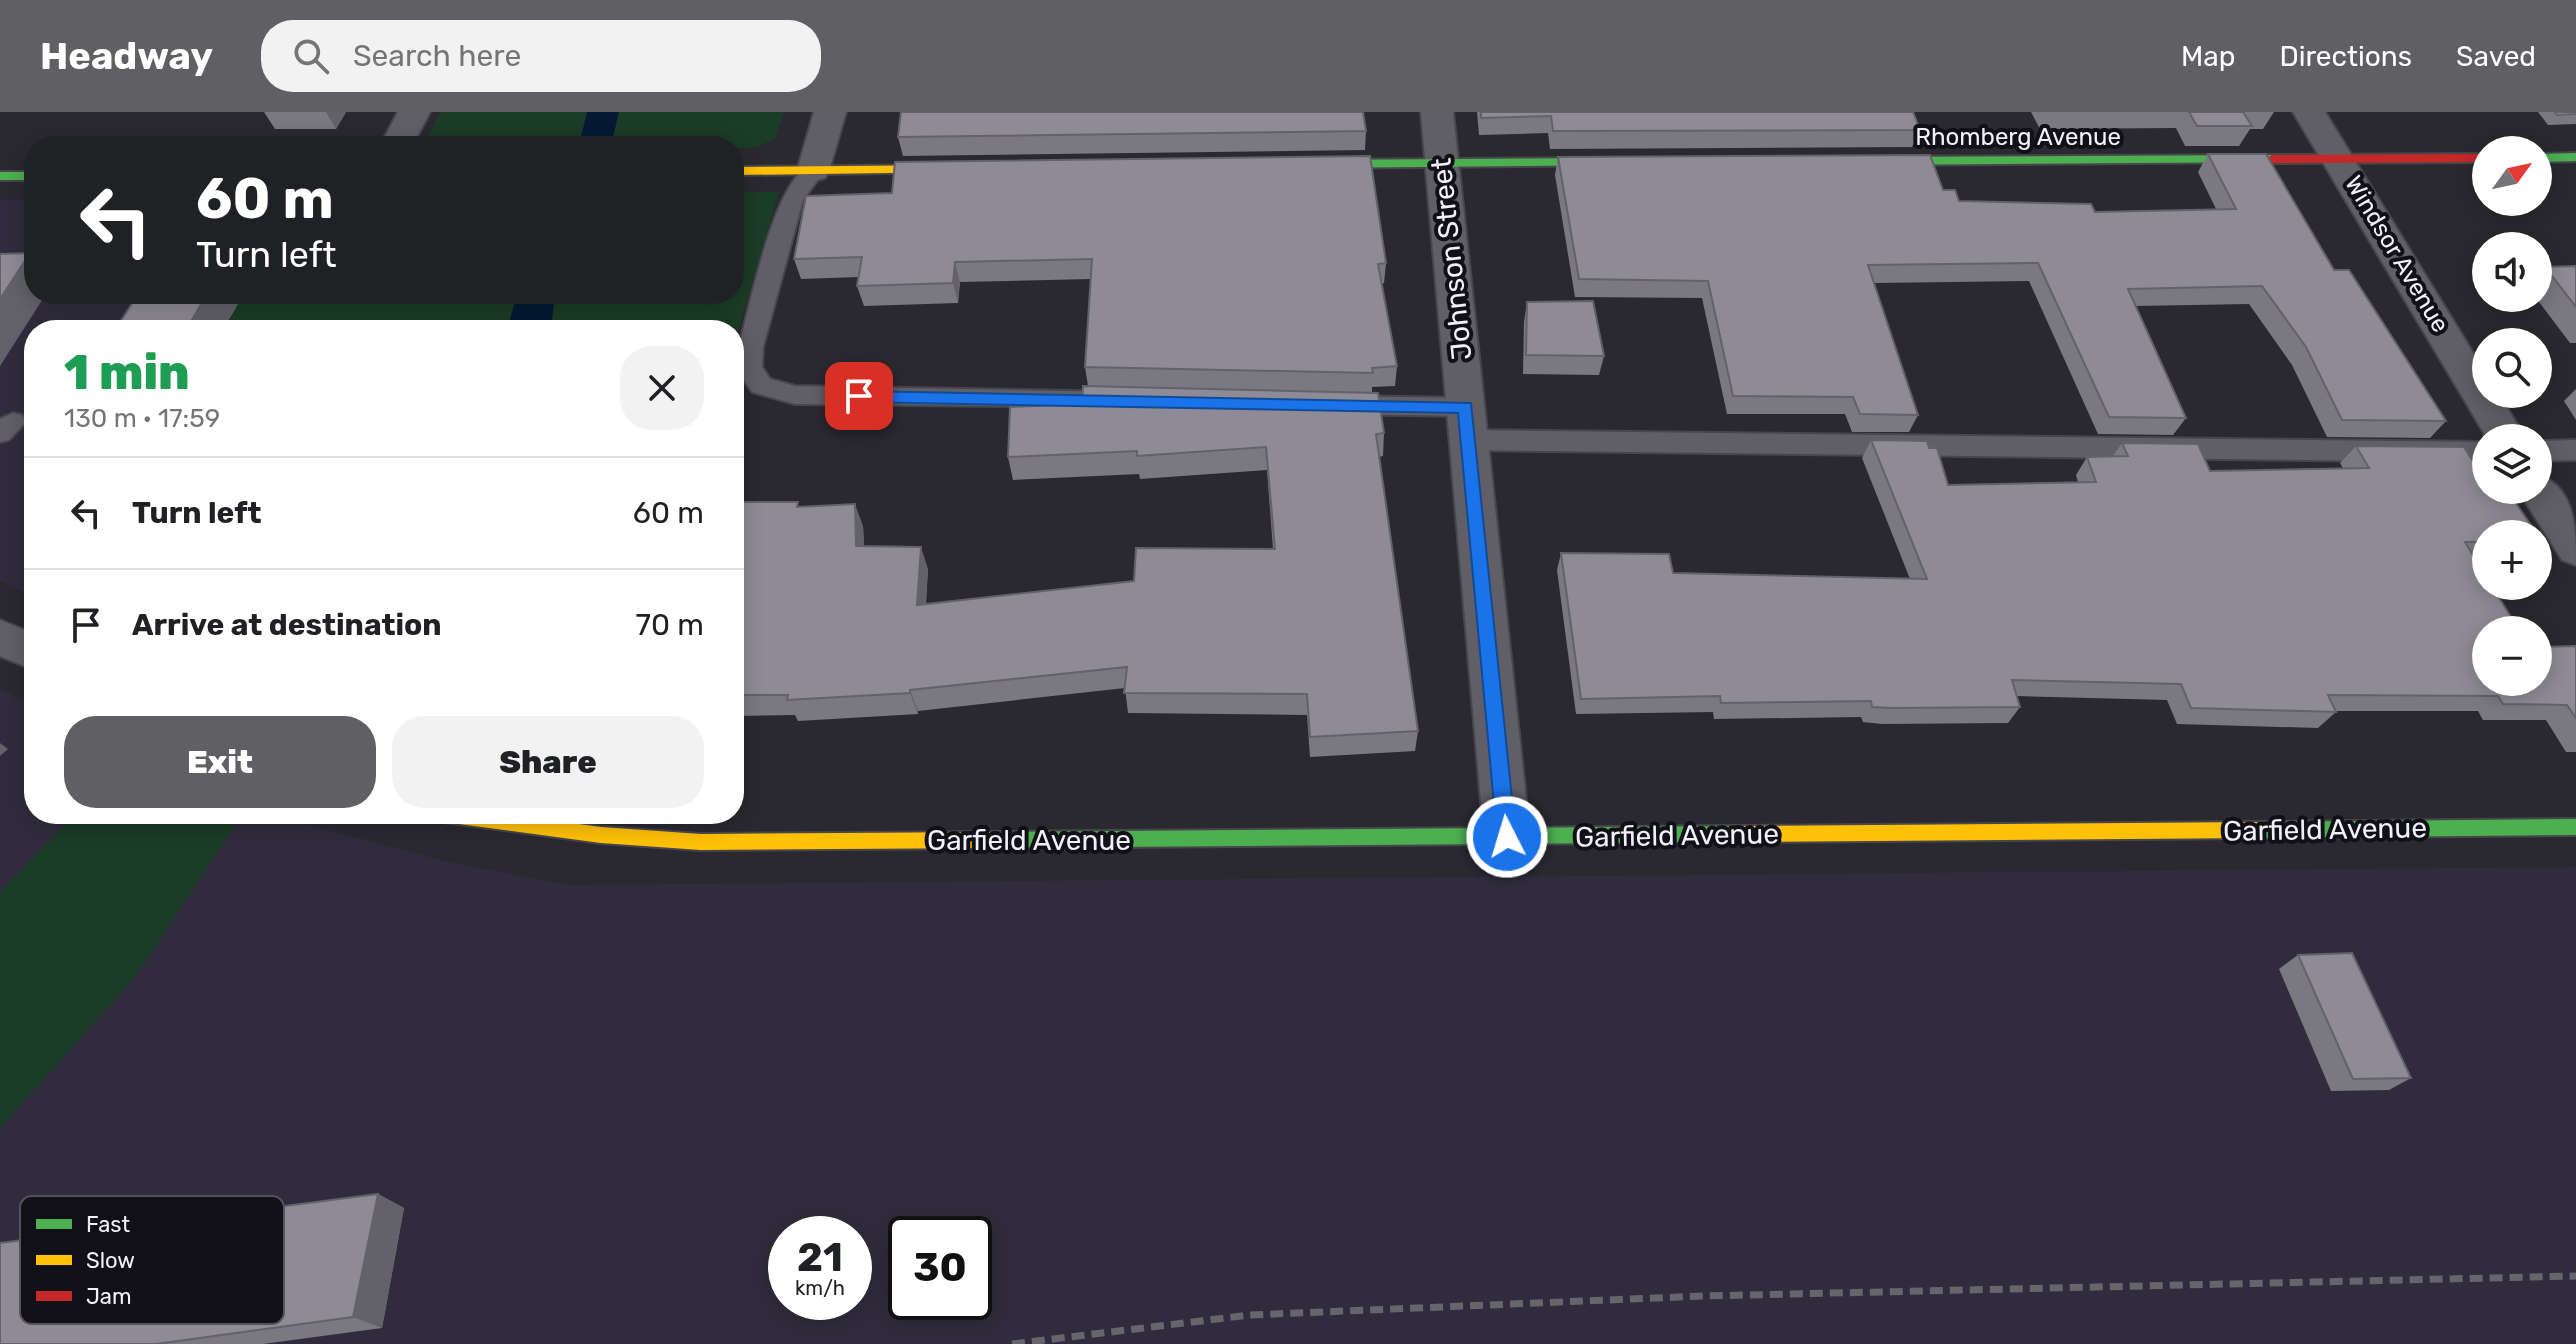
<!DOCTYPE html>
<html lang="en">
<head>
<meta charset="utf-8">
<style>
	body { margin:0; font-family:Rubik,sans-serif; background:#f2f2f2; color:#202124; height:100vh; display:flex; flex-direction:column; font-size:30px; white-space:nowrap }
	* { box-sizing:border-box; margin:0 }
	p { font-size:26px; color:#757577 }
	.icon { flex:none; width:44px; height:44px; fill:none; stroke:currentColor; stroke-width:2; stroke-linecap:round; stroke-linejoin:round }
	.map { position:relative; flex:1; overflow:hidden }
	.side { position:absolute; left:24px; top:208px; width:720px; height:504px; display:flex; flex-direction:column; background:#fff; border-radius:32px; box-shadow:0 4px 20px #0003 }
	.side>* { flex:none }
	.top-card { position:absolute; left:24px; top:24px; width:720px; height:168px; border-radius:32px; box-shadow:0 4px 20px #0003; background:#202124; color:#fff; overflow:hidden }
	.needle { width:52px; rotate:57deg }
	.tools { position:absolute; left:2472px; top:24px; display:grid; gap:16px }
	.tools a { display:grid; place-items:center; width:80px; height:80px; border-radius:50%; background:#fff; box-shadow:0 4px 20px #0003; font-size:40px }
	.speed { position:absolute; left:768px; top:1104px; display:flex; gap:16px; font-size:40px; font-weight:700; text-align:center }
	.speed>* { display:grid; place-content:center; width:104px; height:104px; border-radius:50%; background:#fff; box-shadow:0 4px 20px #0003; line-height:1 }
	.speed small { font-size:20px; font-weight:400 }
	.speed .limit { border:4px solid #111; border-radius:12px; background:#fff; color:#111 }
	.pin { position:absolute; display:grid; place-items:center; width:68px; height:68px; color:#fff; margin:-34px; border-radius:16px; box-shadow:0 4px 12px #0006 }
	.me { position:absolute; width:88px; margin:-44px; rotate:355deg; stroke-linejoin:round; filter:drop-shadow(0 0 6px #0008) }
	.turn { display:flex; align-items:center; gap:28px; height:168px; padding:0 40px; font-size:36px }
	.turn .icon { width:104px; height:104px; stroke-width:2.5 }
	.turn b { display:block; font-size:56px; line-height:68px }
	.round { display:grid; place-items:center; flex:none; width:84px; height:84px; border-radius:32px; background:#f2f2f2 }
	.overview { display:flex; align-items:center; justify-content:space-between; height:136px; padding:0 40px }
	h1 { font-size:48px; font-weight:800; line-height:60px; color:#1e9e55 }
	.button { display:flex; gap:16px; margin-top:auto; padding:16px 40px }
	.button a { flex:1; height:92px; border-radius:32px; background:#5f5f64; color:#fff; font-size:32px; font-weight:800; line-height:92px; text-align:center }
	.button a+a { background:#f2f2f2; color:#202124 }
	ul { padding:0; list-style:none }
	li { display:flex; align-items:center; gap:24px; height:112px; padding:0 40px; border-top:2px solid #e0e0e0 }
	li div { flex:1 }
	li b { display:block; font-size:30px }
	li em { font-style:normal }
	header { display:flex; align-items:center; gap:48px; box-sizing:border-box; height:112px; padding:0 40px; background:#5f5f64; color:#fff }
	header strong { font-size:38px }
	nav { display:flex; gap:44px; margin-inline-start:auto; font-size:28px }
	.search { width:560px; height:72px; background:#f2f2f2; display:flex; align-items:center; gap:20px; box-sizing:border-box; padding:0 28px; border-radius:32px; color:#757577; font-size:30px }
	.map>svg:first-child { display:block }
	.built { fill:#302c3d; fill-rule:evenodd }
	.green { fill:#1b3c26 }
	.water { fill:#041a32 }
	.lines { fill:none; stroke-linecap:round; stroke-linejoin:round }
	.stream { fill:#041a32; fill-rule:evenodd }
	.lane-casing { stroke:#47464d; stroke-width:4 }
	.street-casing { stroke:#47464d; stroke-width:4 }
	.fast-casing { stroke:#47464d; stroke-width:4 }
	.slow-casing { stroke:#47464d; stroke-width:4 }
	.jam-casing { stroke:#47464d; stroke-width:4 }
	.lane { fill:#615f66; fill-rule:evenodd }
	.street { fill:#615f66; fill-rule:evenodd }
	.fast { fill:#4caf50; fill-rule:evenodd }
	.slow { fill:#ffc107; fill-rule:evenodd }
	.jam { fill:#c62828; fill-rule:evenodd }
	.rail { stroke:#66656c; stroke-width:7; stroke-dasharray:13 7; stroke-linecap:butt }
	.wall { fill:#7a7881 }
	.shaded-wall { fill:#636169 }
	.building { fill:#8e8b96; stroke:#636169; stroke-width:2 }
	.route { fill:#1a73e8; stroke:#114b97; stroke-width:2 }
	.labels { text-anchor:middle; stroke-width:8; stroke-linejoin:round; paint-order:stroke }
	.far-street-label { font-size:24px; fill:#f1eff8; stroke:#111016 }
	.street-label { font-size:28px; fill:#f1eff8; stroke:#111016 }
	.key { fill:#111016; stroke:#54535a; stroke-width:2 }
	.key-label { font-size:22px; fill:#f1eff8 }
</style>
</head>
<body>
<header>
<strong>Headway</strong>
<div class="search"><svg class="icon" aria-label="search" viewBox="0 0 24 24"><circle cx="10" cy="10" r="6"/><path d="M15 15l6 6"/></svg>Search here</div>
<nav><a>Map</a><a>Directions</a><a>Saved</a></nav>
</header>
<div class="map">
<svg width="2576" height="1232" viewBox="0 0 2576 1232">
	<rect width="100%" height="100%" fill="#2a2930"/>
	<g class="built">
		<polygon points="0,88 34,88 34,182 244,182 223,218 34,218 34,485 0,469"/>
		<polygon points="0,577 34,594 34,702 76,702 0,779"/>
		<path d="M242,702H267L448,750L569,773L2576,755V1232H0V1016L136,864ZM786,1122H854V1190H786ZM906,1122H974V1190H906Z"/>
	</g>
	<g class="green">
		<polygon points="441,0 785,0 774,28 752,36 429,34 425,29"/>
		<polygon points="734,80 779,80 734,234 734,218 223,218 244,182 734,182"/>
		<polygon points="76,702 242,702 136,864 0,1016 0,779"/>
	</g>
	<g class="water">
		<polygon points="587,0 619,0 613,25 581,25"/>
		<polygon points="517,182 555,182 551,218 507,218"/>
	</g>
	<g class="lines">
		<polygon class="stream" points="595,0 609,0 599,34 585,34"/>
		<defs>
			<g id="lane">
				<path d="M813,52L824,59L803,88L763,235L762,255L770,267L795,274L1124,280L1133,283L1137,289L1133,295L795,292L752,280L736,256L739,235C749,197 775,62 813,52Z"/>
				<polygon points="1340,284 1466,286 1475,288 1479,295 1475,302 1466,304 1340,302 1331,299 1327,293 1331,287"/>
				<polygon points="13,301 22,303 26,310 9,328 0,330 0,307"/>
				<polygon points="1468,318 2486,330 2486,350 1468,338 1459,335 1455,328 1459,321"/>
				<polygon points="2576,328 2576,348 2538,349 2538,329"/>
			</g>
			<g id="street">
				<polygon points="398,0 430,0 412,34 380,34"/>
				<polygon points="814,0 846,0 829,59 825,66 813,69 801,66 797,59"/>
				<polygon points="1421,0 1453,0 1530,725 1523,739 1507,745 1491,739 1484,725"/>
				<polygon points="2293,0 2325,0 2486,262 2486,282 2499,282 2525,326 2487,326"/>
				<path d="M2538,363C2576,375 2576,419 2576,453L2562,448L2518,378H2538Z"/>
				<polygon points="0,508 34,522 34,558 0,544"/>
			</g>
			<g id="fast">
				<polygon points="2576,41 2576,49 2538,50 2538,42"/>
				<polygon points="2272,43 2277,44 2277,50 1872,53 1865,49 1872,45"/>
				<polygon points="1616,46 1621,47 1621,53 1312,56 1305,52 1312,48"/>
				<rect x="0" y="60" width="34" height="8"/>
				<polygon points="2576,707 2576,723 2256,726 2249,724 2247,718 2249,712 2256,710"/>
				<polygon points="1732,714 1739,716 1741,722 1739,728 1732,730 991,736 984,734 982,728 984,722 991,720"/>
			</g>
			<g id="slow">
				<polygon points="956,53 961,54 961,60 734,63 734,55"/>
				<polygon points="435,702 505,702 601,715 701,722 991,720 998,722 1000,728 998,734 991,736 701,738 601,731 444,710 437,708"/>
				<polygon points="2256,710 2263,712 2265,718 2263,724 2256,726 1732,730 1725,728 1723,722 1725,716 1732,714"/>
			</g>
			<polygon id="jam" points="2486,42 2486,50 2272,51 2265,47 2272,43"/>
		</defs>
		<use href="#lane" class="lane-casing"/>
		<use href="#street" class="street-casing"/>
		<use href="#fast" class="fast-casing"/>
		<use href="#slow" class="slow-casing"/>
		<use href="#jam" class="jam-casing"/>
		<use href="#lane" class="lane"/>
		<use href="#street" class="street"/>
		<use href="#fast" class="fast"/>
		<use href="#slow" class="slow"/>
		<use href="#jam" class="jam"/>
		<polyline class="rail" points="1012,1232 1250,1203 1703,1184 2576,1164"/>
	</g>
	<g class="wall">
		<polygon points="264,0 346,0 336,17 275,17"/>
		<polygon points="1477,0 1913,0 1920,18 1912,35 1550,37 1548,21 1479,23"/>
		<polygon points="2031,0 2274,0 2263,17 2250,17 2239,34 2185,34 2176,16 2040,17"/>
		<polygon points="2538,0 2576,0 2576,12 2548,13"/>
		<polygon points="1366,19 1365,38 903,44 898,25"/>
		<polygon points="2208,42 2334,158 2446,309 2430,326 2327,325 2292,253 2249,192 2136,194 2186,306 2173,323 2098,322 2029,169 1874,171 1918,303 1909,320 1852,320 1845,302 1727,302 1702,186 1575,185 1555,63 1558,45 1943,78 1959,89 2095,100 2216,97 2198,60"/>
		<polygon points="806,84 1386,151 1384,171 1382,172 1397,254 1395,274 1372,275 1372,281 1384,321 1383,344 1379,345 1418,619 1415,639 1310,645 1307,603 1128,601 1125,576 918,599 918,602 798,609 795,603 734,604 734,390 801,395 863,414 864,434 928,457 926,492 1134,469 1273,437 1267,358 1140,367 1139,362 1013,368 1008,345 1082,292 1088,274 1085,255 1091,167 960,170 958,191 864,194 857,174 859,165 801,167 794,147"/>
		<polygon points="2576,154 2576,231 2570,231 2536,186 2538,186 2538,163 2545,155"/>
		<polygon points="1527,190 1604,244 1599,263 1523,262 1524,210"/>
		<polygon points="2576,277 2576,308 2564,289"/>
		<polygon points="1871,328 1929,336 1948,373 2078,370 2076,363 2087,345 2113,344 2122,331 2210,359 2343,356 2340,351 2356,334 2486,422 2486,448 2476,448 2486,570 2576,534 2576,640 2566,640 2546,608 2483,608 2478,599 2335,599 2336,600 2318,616 2177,612 2167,588 2017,584 2020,595 2008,611 1882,612 1863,610 1861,605 1714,607 1713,600 1576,602 1557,458 1561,441 1673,461 1910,467 1862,346"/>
		<polygon points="2298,843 2411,966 2389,978 2331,979 2279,857"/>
		<polygon points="378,1082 404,1096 382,1216 263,1232 0,1232"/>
	</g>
	<g class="shaded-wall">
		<polygon points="326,0 346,0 336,17"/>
		<polygon points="30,141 34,146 34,182 46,182 0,254 0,187"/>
		<polygon points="955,150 960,170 958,191 953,171"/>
		<polygon points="207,182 244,182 223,218 186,218"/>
		<polygon points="855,392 863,414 865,456 856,434"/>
		<polygon points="921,435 928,457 924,514 917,493"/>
		<polygon points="910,578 918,599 918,602 910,581"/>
		<polygon points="0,631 8,637 0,644"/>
		<polygon points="378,1082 404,1096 382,1216 353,1205"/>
	</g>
	<g class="building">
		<polygon points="901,0 1363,0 1366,19 898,25"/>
		<polygon points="1481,0 1913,0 1920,18 1553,19 1551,4 1481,6"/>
		<polygon points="2189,0 2243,0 2252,14 2197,14"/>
		<polygon points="2555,0 2576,0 2576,2 2557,3"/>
		<polygon points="2208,42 2266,42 2334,158 2349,158 2446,309 2342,308 2306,235 2262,174 2128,177 2186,306 2109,305 2038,151 1868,153 1918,303 1860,302 1853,285 1733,284 1708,169 1579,167 1558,45 1930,43 1943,78 1955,78 1959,89 2091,92 2095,100 2236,97"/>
		<polygon points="1370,44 1386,151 1378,152 1397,254 1372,256 1373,261 1085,255 1092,147 955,150 953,171 857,174 862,145 794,147 806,84 892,81 895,50"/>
		<polygon points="30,141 0,187 0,142"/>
		<polygon points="2576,154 2576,195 2545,155"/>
		<polygon points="138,182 207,182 186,218 115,218"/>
		<polygon points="1593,189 1604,244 1526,243 1527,190"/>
		<polygon points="1083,274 1378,281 1384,321 1376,322 1418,619 1310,625 1307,582 1124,581 1127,555 910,578 910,581 787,588 788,583 734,583 734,390 798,390 797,395 855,392 856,434 921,435 917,493 1134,469 1136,436 1275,437 1266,335 1137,344 1137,339 1008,345 1010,295 1082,292"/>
		<polygon points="1871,328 1927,329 1929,336 1937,336 1948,373 2096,370 2087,345 2128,344 2122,331 2198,332 2210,359 2369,356 2356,334 2464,335 2486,370 2486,378 2507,378 2537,422 2486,422 2486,430 2465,430 2486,464 2486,474 2492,474 2519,518 2486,518 2486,570 2538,570 2538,535 2576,534 2576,606 2567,593 2503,592 2498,584 2328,583 2336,600 2191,596 2181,572 2012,568 2020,595 1892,596 1872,595 1871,589 1721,591 1720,584 1581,587 1561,441 1669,442 1673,461 1927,467"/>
		<polygon points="2538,424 2544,433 2538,432"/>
		<polygon points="2352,841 2411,966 2353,967 2298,843"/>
		<polygon points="378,1082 353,1205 156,1232 0,1232 0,1131"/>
	</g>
	<polygon class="route" points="859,279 1471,291 1516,725 1514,731 1507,733 1497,725 1458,301 859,290 851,284"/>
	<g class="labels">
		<g class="far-street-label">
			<text x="2018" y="33">Rhomberg Avenue</text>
			<text transform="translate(2397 142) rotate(59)" y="8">Windsor Avenue</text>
		</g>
		<g class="street-label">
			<text transform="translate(1451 147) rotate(-96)" y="10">Johnson Street</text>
			<text transform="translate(2325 717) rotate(-1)" y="10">Garfield Avenue</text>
			<text transform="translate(1677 723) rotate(-1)" y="10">Garfield Avenue</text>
			<text x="1029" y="738">Garfield Avenue</text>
		</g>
	</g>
	<rect x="20" y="1084" width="264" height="128" rx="12" class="key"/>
	<rect x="36" y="1107" width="36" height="10" fill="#4caf50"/>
	<rect x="36" y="1143" width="36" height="10" fill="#ffc107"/>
	<rect x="36" y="1179" width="36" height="10" fill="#c62828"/>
	<g class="key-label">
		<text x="86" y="1120">Fast</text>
		<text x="86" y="1156">Slow</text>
		<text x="86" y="1192">Jam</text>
	</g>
</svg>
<div class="tools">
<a><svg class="needle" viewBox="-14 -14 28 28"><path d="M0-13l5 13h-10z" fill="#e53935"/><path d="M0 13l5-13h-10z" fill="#757577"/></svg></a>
<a><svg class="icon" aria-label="sound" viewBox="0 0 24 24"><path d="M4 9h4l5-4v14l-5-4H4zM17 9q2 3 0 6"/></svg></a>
<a><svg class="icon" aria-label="search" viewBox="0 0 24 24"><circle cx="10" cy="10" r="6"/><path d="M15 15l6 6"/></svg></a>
<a><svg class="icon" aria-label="layers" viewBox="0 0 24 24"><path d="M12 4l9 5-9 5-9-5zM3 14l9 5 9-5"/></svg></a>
<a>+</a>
<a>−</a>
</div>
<div class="speed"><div>21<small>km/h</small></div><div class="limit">30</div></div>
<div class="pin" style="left:859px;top:284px;background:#d93025"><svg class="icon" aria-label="arrive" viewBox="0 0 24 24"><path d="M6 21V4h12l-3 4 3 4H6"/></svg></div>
<svg class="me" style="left:1507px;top:725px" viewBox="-20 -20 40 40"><circle r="17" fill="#1a73e8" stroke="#fff" stroke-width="3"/><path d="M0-11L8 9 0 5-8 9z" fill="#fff"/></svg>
<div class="top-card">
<div class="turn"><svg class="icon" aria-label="left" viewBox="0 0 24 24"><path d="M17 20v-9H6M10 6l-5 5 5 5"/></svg><div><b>60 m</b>Turn left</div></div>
</div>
<section class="side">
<div class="overview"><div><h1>1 min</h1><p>130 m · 17:59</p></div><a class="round"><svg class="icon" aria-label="close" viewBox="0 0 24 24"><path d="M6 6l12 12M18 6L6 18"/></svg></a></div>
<ul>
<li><svg class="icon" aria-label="left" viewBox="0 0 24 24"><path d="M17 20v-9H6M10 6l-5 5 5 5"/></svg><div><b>Turn left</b></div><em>60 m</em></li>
<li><svg class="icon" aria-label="arrive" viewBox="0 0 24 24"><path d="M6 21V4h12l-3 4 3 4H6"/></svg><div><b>Arrive at destination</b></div><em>70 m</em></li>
</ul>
<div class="button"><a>Exit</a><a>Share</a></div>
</section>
</div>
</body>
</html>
